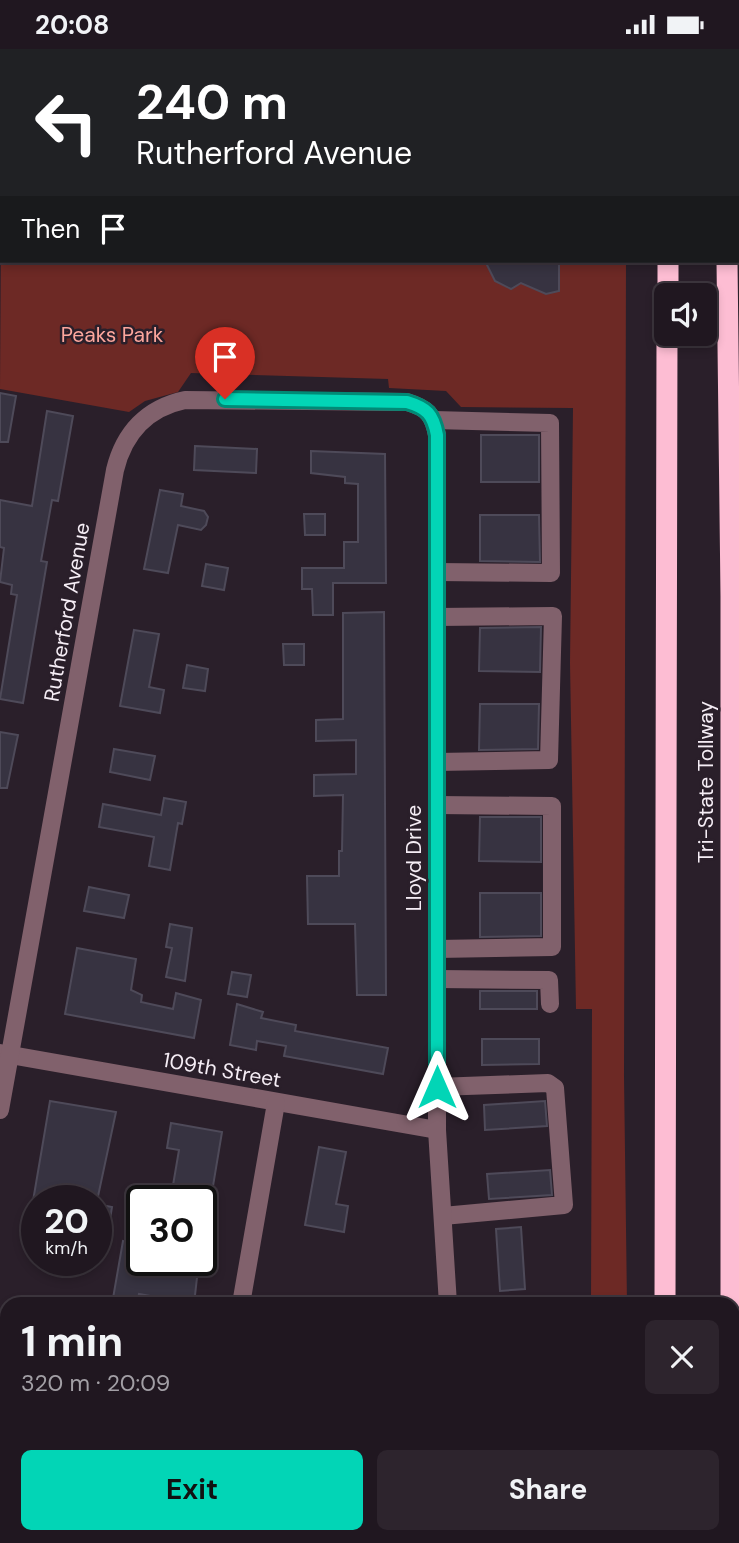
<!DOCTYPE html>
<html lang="en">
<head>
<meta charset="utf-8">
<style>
	body { margin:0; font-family:"DM Sans",sans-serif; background:#2d242d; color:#f1f3f6; height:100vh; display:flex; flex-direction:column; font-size:26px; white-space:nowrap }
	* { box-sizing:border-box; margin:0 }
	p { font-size:23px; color:#a29fa5 }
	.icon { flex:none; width:38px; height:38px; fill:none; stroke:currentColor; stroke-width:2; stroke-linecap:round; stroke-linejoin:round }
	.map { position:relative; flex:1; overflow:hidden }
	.sheet { position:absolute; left:0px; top:1248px; width:740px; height:247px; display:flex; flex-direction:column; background:#201720; border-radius:21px 21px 0 0; box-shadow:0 4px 10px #0003,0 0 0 2px #3d363e }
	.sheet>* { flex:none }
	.guide { position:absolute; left:0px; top:0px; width:740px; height:214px; box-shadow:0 4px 10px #0003,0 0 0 2px #3d363e; background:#202124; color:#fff; overflow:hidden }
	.buttons { position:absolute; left:654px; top:234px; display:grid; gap:14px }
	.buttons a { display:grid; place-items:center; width:63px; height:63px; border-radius:10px; background:#201720; box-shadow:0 4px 10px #0003,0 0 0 2px #3d363e; font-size:35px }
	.speed { position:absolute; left:21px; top:1136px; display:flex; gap:14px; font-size:35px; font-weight:700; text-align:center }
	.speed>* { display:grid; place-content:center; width:91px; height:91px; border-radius:50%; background:#201720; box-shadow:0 4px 10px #0003,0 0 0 2px #3d363e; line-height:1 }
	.speed small { font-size:18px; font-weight:400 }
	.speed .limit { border:4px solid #111; border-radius:10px; background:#fff; color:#111 }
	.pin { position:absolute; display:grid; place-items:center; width:60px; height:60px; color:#fff; margin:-72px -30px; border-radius:50% 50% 50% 0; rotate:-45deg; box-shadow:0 0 7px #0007 }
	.pin .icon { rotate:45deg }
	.me { position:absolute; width:77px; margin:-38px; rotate:0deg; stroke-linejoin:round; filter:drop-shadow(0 0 5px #0008) }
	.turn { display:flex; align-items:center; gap:24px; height:147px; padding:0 21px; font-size:32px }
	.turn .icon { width:91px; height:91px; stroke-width:2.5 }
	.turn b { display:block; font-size:49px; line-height:60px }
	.then { display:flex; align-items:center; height:66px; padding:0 21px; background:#0003; gap:14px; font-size:26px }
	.round { display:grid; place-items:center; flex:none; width:74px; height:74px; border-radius:10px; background:#2d242d }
	.headline { display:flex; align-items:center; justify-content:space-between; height:119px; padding:0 21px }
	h1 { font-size:42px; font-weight:700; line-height:52px }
	.primary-button { display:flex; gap:14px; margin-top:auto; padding:14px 21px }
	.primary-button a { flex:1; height:80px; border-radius:10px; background:#02d5b6; color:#111; font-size:28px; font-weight:700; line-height:80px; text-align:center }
	.primary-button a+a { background:#2d242d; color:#f1f3f6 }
	.status { display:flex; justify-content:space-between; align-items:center; height:49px; padding:0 35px; background:#201720; direction:ltr }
	.status svg { height:19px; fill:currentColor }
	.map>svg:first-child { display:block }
	.green { fill:#6d2925 }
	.building { fill:#373341; stroke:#4e4a59; stroke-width:2 }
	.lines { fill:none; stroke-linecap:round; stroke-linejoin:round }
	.minor { stroke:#81616c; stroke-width:18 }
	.highway { stroke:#fdbdd3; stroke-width:21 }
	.route-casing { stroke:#018a76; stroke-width:18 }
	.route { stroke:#02d5b6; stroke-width:12 }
	.labels { text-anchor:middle; stroke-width:5; stroke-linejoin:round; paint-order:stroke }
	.park-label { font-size:21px; fill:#fca69d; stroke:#2a1f2a }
	.street-label { font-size:21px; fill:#f5edf5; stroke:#2a1f2a }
</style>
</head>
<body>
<div class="status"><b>20:08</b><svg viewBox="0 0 49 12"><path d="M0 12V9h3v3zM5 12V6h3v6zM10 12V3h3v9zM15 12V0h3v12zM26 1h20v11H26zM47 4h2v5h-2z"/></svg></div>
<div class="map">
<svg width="739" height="1494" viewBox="0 0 739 1494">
	<rect width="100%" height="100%" fill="#2a1f2a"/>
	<g class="green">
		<polygon points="28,0 628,0 25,2"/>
		<polygon points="2,17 2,212 626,212 624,1027 627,1255 591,1255 592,960 576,960 570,614 573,359 461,358 446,342 389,339 388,330 191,324 178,343 145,352 129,363 0,340"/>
	</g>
	<g class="building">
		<polygon points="485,212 559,212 559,242 546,245 521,234 511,240 495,232"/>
		<polygon points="0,344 16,347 8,393 0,393"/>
		<polygon points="47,362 73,367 58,452 52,451 41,512 47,513 23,654 0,650 17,546 11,545 12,536 0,533 4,499 0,498 0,451 32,457"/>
		<rect x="481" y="386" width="58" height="47"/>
		<polygon points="195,397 257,400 256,424 194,421"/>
		<polygon points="311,402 385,405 386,534 333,534 333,566 313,566 312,540 302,540 302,519 344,519 344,493 358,493 358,435 345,434 345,428 311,424"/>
		<polygon points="160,441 183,445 181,457 204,462 208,468 206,476 201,481 178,476 168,524 144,520"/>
		<polygon points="304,465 325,465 325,486 305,486"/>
		<polygon points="480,466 539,466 540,513 480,512"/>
		<polygon points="206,515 228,519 224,541 202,537"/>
		<polygon points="384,563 386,946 357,946 355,875 308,875 307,827 339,827 339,802 342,802 343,746 314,747 314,726 356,725 356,691 316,692 316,671 343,670 343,564"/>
		<polygon points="541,578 540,623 479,622 480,579"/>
		<polygon points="134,581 159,585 149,638 164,641 160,664 120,657"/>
		<polygon points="283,595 304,595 304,616 284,616"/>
		<polygon points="187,616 208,620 205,642 183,639"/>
		<polygon points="480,655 539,655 538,700 479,701"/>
		<polygon points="0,683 18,686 7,739 0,739"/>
		<polygon points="114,700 155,707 150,731 110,723"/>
		<polygon points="164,749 186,753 182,775 178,774 170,821 149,817 154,788 99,778 103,755 161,766"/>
		<polygon points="480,768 541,768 541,813 479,812"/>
		<polygon points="89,838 129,846 124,869 84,862"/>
		<polygon points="480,844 541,844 541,887 480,888"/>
		<polygon points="170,875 192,879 185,932 166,928 172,899 166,898"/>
		<polygon points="77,899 136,910 131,941 142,946 141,953 173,960 176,944 201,951 194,989 65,965"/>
		<polygon points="232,923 251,926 247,948 228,945"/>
		<rect x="480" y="942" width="57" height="18"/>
		<polygon points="237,955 263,963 261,969 296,976 295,982 388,999 383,1025 284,1007 286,997 257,992 256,1001 230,996"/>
		<polygon points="482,990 539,990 539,1015 482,1016"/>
		<polygon points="50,1052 116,1063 97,1152 33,1152"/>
		<polygon points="545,1052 547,1077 485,1081 484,1056"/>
		<polygon points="171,1074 222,1083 210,1155 171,1148 179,1101 167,1099"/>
		<polygon points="319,1098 346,1103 336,1155 348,1157 344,1183 305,1176"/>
		<polygon points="550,1121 552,1146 489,1150 487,1125"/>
		<polygon points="96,1155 112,1158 109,1176 96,1174"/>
		<polygon points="521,1178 525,1240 500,1242 496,1180"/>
		<polygon points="123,1192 142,1195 142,1218 171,1224 174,1211 199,1211 194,1255 139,1245 137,1255 112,1255"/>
	</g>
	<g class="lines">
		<g class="minor">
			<polyline points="434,371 550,374 551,524 437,523"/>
			<polyline points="437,568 553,567 549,711 437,713"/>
			<polyline points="437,756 552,757 552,898 437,900"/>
			<polyline points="437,930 549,931 550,955"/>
			<polyline points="0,1004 437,1081"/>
			<polyline points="437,1038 548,1034 555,1039 564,1156 443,1167"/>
			<path d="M0,1061L115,421C124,384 147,359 185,351L407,353C427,359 433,365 437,386V1081L448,1255"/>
			<polyline points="241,1255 276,1054"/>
			<polyline points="464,1488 464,1494"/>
			<polyline points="198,1494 199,1488"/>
		</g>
		<g class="highway">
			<polyline points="670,0 670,2"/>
			<polyline points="725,0 725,2"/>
			<polyline points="727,212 731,547 731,1255"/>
			<polyline points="668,247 668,212"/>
			<polyline points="665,1255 667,285"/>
			<polyline points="733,1372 739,1448"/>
			<polyline points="676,1488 677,1494"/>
		</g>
	</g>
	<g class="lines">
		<defs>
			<path id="route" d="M225,350L407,353C427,359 433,365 437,386V1038"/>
		</defs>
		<use href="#route" class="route-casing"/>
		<use href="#route" class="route"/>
	</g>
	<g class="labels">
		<g class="park-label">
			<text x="112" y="293">Peaks Park</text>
		</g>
		<g class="street-label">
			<text transform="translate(67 563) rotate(-80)" y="7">Rutherford Avenue</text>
			<text transform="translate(706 733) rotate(-90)" y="7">Tri-State Tollway</text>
			<text transform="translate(414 809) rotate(-90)" y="7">Lloyd Drive</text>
			<text transform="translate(222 1021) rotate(10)" y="7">109th Street</text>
		</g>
	</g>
</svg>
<div class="buttons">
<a><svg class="icon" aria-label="sound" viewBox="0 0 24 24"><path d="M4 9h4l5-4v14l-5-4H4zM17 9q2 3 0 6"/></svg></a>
</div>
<div class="speed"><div>20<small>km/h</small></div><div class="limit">30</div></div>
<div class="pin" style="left:225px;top:350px;background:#d93025"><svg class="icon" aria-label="arrive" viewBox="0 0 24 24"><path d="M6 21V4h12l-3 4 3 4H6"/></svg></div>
<svg class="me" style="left:437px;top:1038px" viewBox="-20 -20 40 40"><path d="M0-17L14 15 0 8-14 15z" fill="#02d5b6" stroke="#fff" stroke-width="4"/></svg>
<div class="guide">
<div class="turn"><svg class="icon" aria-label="left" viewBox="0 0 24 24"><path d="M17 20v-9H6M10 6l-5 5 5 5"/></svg><div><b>240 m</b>Rutherford Avenue</div></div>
<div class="then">Then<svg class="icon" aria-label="arrive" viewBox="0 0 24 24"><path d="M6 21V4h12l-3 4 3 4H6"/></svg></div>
</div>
<section class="sheet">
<div class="headline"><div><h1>1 min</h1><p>320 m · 20:09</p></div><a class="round"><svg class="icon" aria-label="close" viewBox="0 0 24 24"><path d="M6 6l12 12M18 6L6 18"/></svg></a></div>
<div class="primary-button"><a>Exit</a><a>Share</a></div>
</section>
</div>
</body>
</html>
